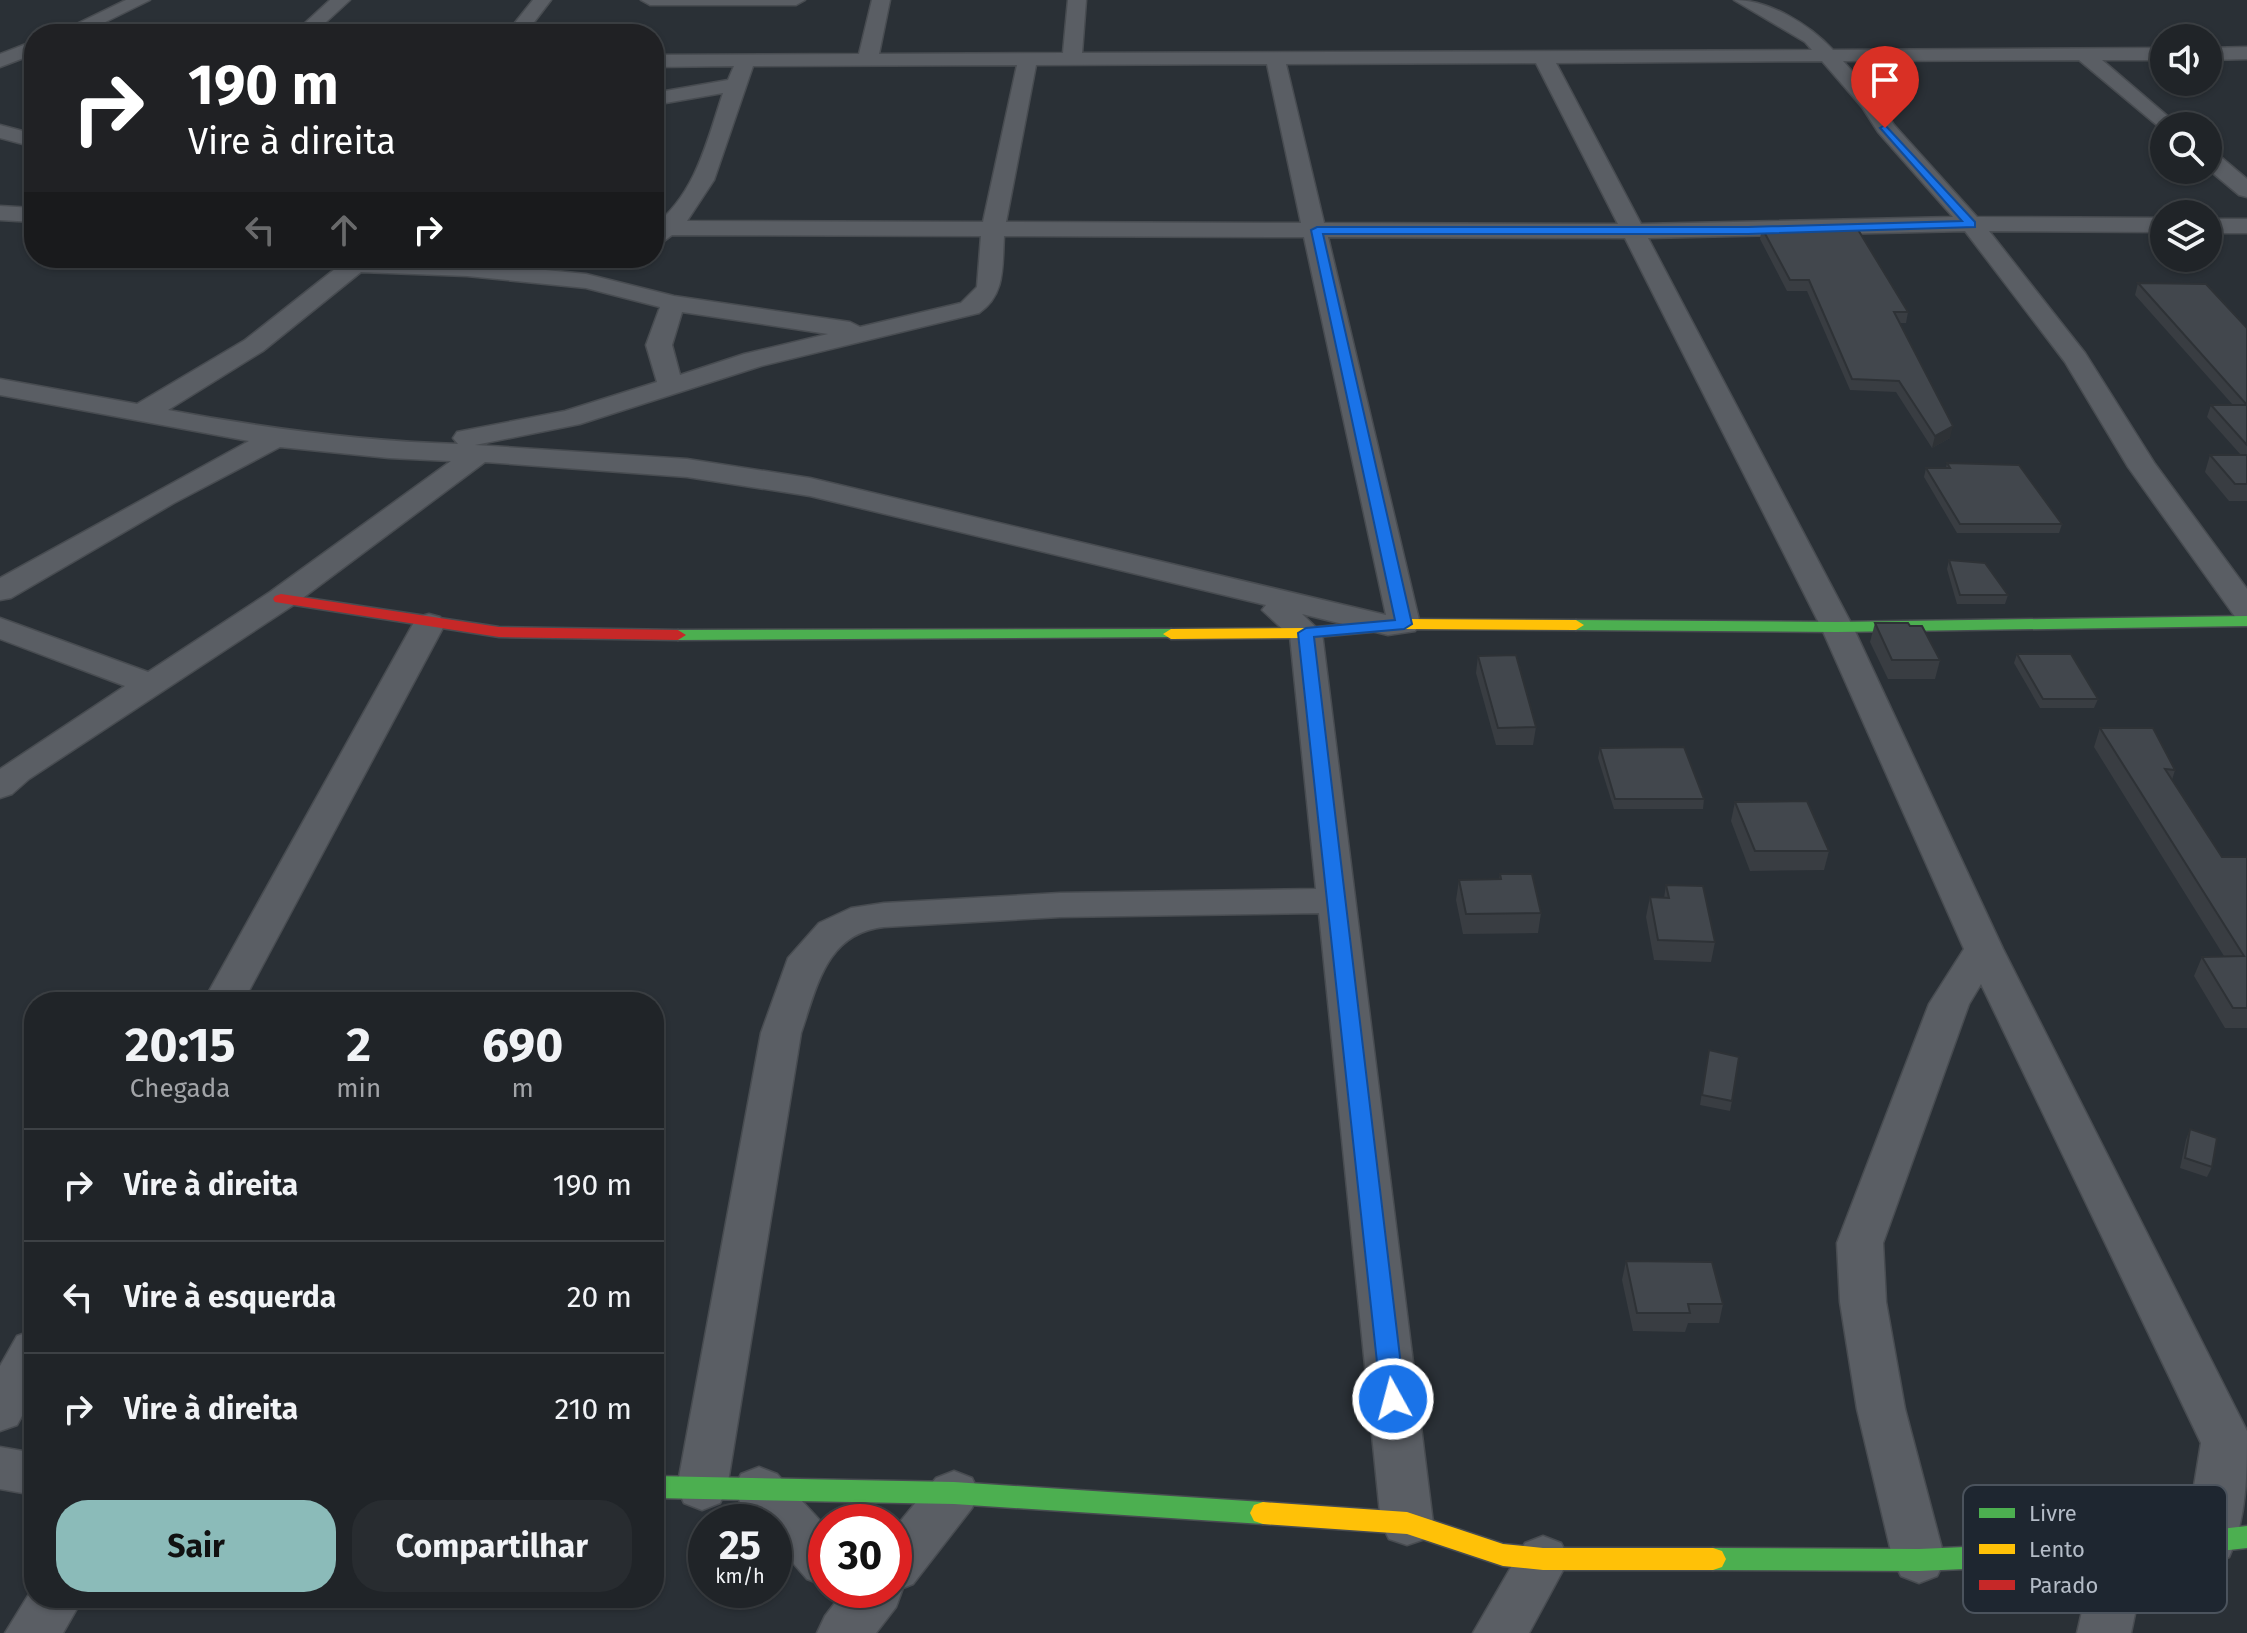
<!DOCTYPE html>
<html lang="pt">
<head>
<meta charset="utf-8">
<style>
	body { margin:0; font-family:"Fira Sans",sans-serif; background:#282c30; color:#f1f3f6; height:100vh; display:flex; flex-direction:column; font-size:30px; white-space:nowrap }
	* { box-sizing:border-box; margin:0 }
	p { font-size:26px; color:#a2a4a8 }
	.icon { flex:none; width:44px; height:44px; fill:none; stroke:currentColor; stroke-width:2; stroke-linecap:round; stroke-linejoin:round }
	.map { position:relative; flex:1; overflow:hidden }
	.side { position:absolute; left:24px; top:992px; width:640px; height:616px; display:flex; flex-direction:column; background:#202428; border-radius:32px; box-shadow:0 2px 6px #0004,0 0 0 2px #3d4145 }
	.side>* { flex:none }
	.banner { position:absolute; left:24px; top:24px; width:640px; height:244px; border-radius:32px; box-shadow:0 2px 6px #0004,0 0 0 2px #3d4145; background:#202124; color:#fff; overflow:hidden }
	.fabs { position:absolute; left:2150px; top:24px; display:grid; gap:16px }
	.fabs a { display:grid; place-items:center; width:72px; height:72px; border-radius:50%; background:#202428; box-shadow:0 2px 6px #0004,0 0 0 2px #3d4145; font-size:40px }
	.speed { position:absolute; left:688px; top:1504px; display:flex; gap:16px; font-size:40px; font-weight:700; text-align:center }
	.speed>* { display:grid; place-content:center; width:104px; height:104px; border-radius:50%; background:#202428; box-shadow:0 2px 6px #0004,0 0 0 2px #3d4145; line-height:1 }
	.speed small { font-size:20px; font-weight:400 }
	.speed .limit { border:12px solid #d22; background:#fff; color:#111 }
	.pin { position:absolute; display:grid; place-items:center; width:68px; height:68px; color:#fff; margin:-82px -34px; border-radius:50% 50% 50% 0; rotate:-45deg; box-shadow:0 0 8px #0007 }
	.pin .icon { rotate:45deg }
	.me { position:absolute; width:88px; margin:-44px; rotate:353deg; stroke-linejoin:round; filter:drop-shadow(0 0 6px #0008) }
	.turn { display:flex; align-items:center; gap:28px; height:168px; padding:0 32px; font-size:36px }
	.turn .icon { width:104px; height:104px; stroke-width:2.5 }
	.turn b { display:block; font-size:56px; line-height:68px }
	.lanes { display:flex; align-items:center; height:76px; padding:0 32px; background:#0003; justify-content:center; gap:40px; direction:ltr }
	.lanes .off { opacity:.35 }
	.eta { display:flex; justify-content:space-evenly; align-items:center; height:136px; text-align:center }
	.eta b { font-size:48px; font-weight:700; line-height:56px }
	.button { display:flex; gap:16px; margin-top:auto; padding:16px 32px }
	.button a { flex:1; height:92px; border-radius:32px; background:#8bbbb9; color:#111; font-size:32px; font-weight:700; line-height:92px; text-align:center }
	.button a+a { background:#282c30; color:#f1f3f6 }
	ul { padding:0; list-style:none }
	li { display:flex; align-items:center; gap:24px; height:112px; padding:0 32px; border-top:2px solid #3d4145 }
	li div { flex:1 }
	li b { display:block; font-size:30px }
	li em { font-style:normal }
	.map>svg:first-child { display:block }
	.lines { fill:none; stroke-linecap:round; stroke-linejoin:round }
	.street-casing { stroke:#484c51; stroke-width:3 }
	.fast-casing { stroke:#484c51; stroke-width:3 }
	.slow-casing { stroke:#484c51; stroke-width:3 }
	.jam-casing { stroke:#484c51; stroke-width:3 }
	.street { fill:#5a5e64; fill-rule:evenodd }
	.fast { fill:#4caf50; fill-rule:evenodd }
	.slow { fill:#ffc107; fill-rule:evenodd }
	.jam { fill:#c62828; fill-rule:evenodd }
	.wall { fill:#393d42 }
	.shaded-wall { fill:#2e3236 }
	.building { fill:#42474d; stroke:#2e3236; stroke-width:2 }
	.route { fill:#1a73e8; stroke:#114b97; stroke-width:2 }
	.key { fill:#1e2630; stroke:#4b535d; stroke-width:2 }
	.key-label { font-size:22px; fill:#b4bcc7 }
</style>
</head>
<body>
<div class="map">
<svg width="2247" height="1633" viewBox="0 0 2247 1633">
	<rect width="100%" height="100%" fill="#2a3036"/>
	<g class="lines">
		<defs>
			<g id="street">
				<polygon points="126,0 150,0 81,34 56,34"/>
				<polygon points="330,0 350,0 313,34 293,34"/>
				<polygon points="533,0 551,0 525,34 506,34"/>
				<polygon points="641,0 805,0 796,5 650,5"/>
				<path d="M872,0H890L879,54L1063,53L1068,0H1086L1082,53L1812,50L1805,42L1734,0C1769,0 1809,24 1833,50L2164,48V60H2102L2179,126H2164V131L2079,60L1843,61L1878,100L1894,125L1977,217L2164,218V232L1989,231L2085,353L2155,464L2247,589V620L2236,618L2128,467L2065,362L1965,231L1648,238L1853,627L2003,949L2247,1431C2247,1472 2247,1518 2229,1557L2211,1564L2193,1557L2185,1541L2201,1443L1981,984L1969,1004L1883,1243L1886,1302L1905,1409L1945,1560L1937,1576L1919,1583L1901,1576L1893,1560L1857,1409L1840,1302L1837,1243L1929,1004L1964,949L1821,627L1625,238L1328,237L1420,624L1415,631L1388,635L1302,614L1322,633L1433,1523L1425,1539L1407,1545L1389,1539L1381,1523L1319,913L1060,917L884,927C826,933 817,987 801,1033L727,1488L720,1503L702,1510L684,1503L677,1488L761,1033L788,958L819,923L851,908L884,903L1060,893L1316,889L1290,636L1262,610L1266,605L810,496L687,477L485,462L292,606L29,779L12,794L0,798V769L125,686L0,639V618L148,672L270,592L451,461L389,458L280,447L174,503L11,598L0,600V578L249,441L0,395V379L137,404L245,340L335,269L292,263L288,258L467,262L586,274L674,296L850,322L860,327L961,303L977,287L981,236L672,235L664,241L654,242V226C696,193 707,141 723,93L654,105V93L728,80L734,66L654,67V55L859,54ZM1822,61L1862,107L1878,132L1953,217L1641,224L1556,63ZM1536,63L1618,224L1324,223L1286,64ZM1267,64L1301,223L1006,222L1036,65ZM1017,65L983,222L687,221L714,180L753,66ZM1004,236L1304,237L1386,615L810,478L687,459L475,445L580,424L761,366L979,313C1006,294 1002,266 1004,236ZM361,272L467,276L586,288L660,307L646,345L657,382L565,411L457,432L453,438L458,444C360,441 264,428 168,410L263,351ZM682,312L828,334L744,354L680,375L672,345Z"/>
				<polygon points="34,41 34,54 0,67 0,54"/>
				<polygon points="2247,47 2247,59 2208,60 2208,48"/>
				<polygon points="0,125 34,134 34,147 0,138"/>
				<polygon points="2208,152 2216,153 2247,179 2247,197 2239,195 2208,169"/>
				<polygon points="0,206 34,208 34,222 0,220"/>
				<rect x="2208" y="219" width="39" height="14"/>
				<polygon points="429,614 440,617 445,624 243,1002 203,1002 413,624 418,617"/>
				<polygon points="34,1330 34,1394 17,1425 0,1431 0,1366 17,1336"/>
				<polygon points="0,1447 34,1453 34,1495 0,1489"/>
				<polygon points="759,1467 777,1474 826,1527 826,1586 807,1579 774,1541 774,1522 757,1522 741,1504 734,1489 741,1474"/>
				<polygon points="954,1471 972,1478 979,1493 972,1508 913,1584 903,1588 896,1607 876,1633 817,1633 825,1616 845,1590 894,1590 894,1529 936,1478"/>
				<polygon points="2122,1528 2140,1535 2148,1551 2131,1633 2077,1633 2096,1551 2104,1535"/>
				<polygon points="1543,1536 1561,1543 1569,1559 1529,1633 1473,1633 1525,1543"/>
				<polygon points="34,1586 34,1598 83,1598 63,1633 5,1633"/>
			</g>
			<g id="fast">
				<polygon points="2247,616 2247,626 1837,632 1576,630 1568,625 1576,620 1837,622"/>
				<polygon points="1171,629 1177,631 1179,634 1177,637 678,640 670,635 678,630"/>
				<polygon points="654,1476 954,1482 1263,1502 1272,1505 1276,1513 1272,1521 1263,1524 954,1504 654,1498"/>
				<polygon points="2247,1526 2247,1548 2122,1562 1919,1571 1713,1570 1704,1567 1700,1559 1704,1551 1713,1548 1919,1549 2122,1540"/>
			</g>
			<g id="slow">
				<polygon points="1404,619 1576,620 1584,625 1576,630 1404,629 1306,638 1171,639 1163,634 1171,629 1306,628"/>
				<polygon points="1263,1502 1407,1512 1503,1544 1543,1548 1713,1548 1722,1551 1726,1559 1722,1567 1713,1570 1543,1570 1503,1566 1407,1534 1263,1524 1254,1521 1250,1513 1254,1505"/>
			</g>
			<polygon id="jam" points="281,594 499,627 678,630 686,635 678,640 499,637 275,602 273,599 275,596"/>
		</defs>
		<use href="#street" class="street-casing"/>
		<use href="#fast" class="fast-casing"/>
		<use href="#slow" class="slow-casing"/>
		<use href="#jam" class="jam-casing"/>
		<use href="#street" class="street"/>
		<use href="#fast" class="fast"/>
		<use href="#slow" class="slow"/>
		<use href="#jam" class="jam"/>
	</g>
	<g class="wall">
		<polygon points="1762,228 1908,312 1906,323 1900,323 1950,438 1932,448 1896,392 1850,390 1807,291 1787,291 1760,239"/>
		<polygon points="2138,283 2247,328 2247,501 2229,501 2205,472 2210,455 2241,455 2207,417 2211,405 2233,405 2135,295"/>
		<polygon points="1947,463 2062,524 2059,533 1957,533 1924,477 1926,468 1946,468"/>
		<polygon points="1949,560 2008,595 2005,604 1957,604 1947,569"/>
		<polygon points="1875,623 1910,626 1940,660 1935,679 1888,679 1870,642"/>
		<polygon points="2017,654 2098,699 2094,708 2040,708 2014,663"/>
		<polygon points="1478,656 1536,727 1533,745 1496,745 1476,673"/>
		<polygon points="2100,728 2175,770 2172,780 2222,857 2247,857 2247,1028 2225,1028 2194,976 2202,957 2224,956 2094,747"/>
		<polygon points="1600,748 1704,799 1703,809 1614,809 1598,758"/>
		<polygon points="1735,802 1829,851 1824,870 1750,871 1731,821"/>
		<polygon points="1500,874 1541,913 1538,933 1463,934 1456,900 1459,880 1499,879"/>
		<polygon points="1666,885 1715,942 1711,962 1654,960 1646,917 1650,897 1664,898"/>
		<polygon points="1707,1061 1732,1101 1730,1111 1700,1105"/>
		<polygon points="2190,1129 2212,1167 2207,1177 2180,1168 2186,1140"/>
		<polygon points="1626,1261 1723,1304 1719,1323 1688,1323 1685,1332 1633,1331 1622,1280"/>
	</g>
	<polygon class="shaded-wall" points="1953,426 1950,438 1932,448 1935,436"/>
	<g class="building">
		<polygon points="1762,228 1857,228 1908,312 1894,312 1953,426 1935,436 1899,381 1852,379 1809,280 1790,280"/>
		<polygon points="2138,283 2206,284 2247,328 2247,405"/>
		<polygon points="2211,405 2247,405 2247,445"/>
		<polygon points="2210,455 2247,455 2247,484 2235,484"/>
		<polygon points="1947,463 2019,465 2062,524 1960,524 1926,468 1950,468"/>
		<polygon points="1949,560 1985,563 2008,595 1960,595"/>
		<polygon points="1875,623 1908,623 1910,626 1922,626 1940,660 1892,660"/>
		<polygon points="2017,654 2071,654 2098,699 2043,699"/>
		<polygon points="1516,655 1536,727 1498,728 1478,656"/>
		<polygon points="2100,728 2153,728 2175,770 2165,769 2222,857 2247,857 2247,1008 2233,1008 2202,957 2244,956"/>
		<polygon points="1684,747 1704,799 1615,799 1600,748"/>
		<polygon points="1807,801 1829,851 1755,851 1735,802"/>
		<polygon points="1500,874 1532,874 1541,913 1466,914 1459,880 1501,879"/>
		<polygon points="1666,885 1703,886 1715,942 1658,940 1650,897 1669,898"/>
		<polygon points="1709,1050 1739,1057 1732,1101 1702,1095"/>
		<polygon points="2190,1129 2217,1138 2212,1167 2185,1158"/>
		<polygon points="1626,1261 1712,1262 1723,1304 1688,1304 1690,1313 1637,1313"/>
	</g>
	<polygon class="route" points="1885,125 1975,222 1975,227 1748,234 1323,234 1412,624 1404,629 1314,637 1405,1399 1402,1406 1393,1409 1384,1406 1381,1399 1298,633 1306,628 1395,620 1311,230 1317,227 1748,227 1962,221 1882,130 1880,128"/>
	<rect x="1963" y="1485" width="264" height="128" rx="12" class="key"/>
	<rect x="1979" y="1508" width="36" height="10" fill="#4caf50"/>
	<rect x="1979" y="1544" width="36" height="10" fill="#ffc107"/>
	<rect x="1979" y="1580" width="36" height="10" fill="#c62828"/>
	<g class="key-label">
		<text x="2029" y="1521">Livre</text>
		<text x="2029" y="1557">Lento</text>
		<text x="2029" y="1593">Parado</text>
	</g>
</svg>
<div class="fabs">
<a><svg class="icon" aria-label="sound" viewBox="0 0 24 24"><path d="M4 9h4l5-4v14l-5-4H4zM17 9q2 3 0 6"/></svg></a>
<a><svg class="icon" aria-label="search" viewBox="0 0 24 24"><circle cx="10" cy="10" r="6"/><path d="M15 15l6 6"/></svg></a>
<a><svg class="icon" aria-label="layers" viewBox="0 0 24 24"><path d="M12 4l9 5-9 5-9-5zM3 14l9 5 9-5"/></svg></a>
</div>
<div class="speed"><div>25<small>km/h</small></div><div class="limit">30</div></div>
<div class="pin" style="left:1885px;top:128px;background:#d93025"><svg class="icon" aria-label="arrive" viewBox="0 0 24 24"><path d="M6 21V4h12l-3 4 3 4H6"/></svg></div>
<svg class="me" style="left:1393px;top:1399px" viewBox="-20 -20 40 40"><circle r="17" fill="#1a73e8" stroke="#fff" stroke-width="3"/><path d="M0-11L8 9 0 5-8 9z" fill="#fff"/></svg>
<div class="banner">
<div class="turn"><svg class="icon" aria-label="right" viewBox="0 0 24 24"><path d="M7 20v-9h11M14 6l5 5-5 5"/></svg><div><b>190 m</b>Vire à direita</div></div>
<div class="lanes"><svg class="icon off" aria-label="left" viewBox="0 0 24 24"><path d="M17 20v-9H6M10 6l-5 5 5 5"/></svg><svg class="icon off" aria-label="ahead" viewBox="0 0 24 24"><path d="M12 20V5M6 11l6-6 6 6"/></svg><svg class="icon" aria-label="right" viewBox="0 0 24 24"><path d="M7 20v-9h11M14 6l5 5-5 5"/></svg></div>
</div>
<section class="side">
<div class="eta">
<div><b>20:15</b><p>Chegada</p></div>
<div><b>2</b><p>min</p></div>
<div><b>690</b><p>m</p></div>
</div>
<ul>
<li><svg class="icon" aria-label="right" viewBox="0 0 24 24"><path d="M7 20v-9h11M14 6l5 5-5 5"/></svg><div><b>Vire à direita</b></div><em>190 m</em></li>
<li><svg class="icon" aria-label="left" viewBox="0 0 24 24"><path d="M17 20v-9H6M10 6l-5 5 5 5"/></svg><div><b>Vire à esquerda</b></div><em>20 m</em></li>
<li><svg class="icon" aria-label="right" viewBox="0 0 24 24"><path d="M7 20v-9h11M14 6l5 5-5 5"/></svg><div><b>Vire à direita</b></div><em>210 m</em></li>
</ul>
<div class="button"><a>Sair</a><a>Compartilhar</a></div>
</section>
</div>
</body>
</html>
